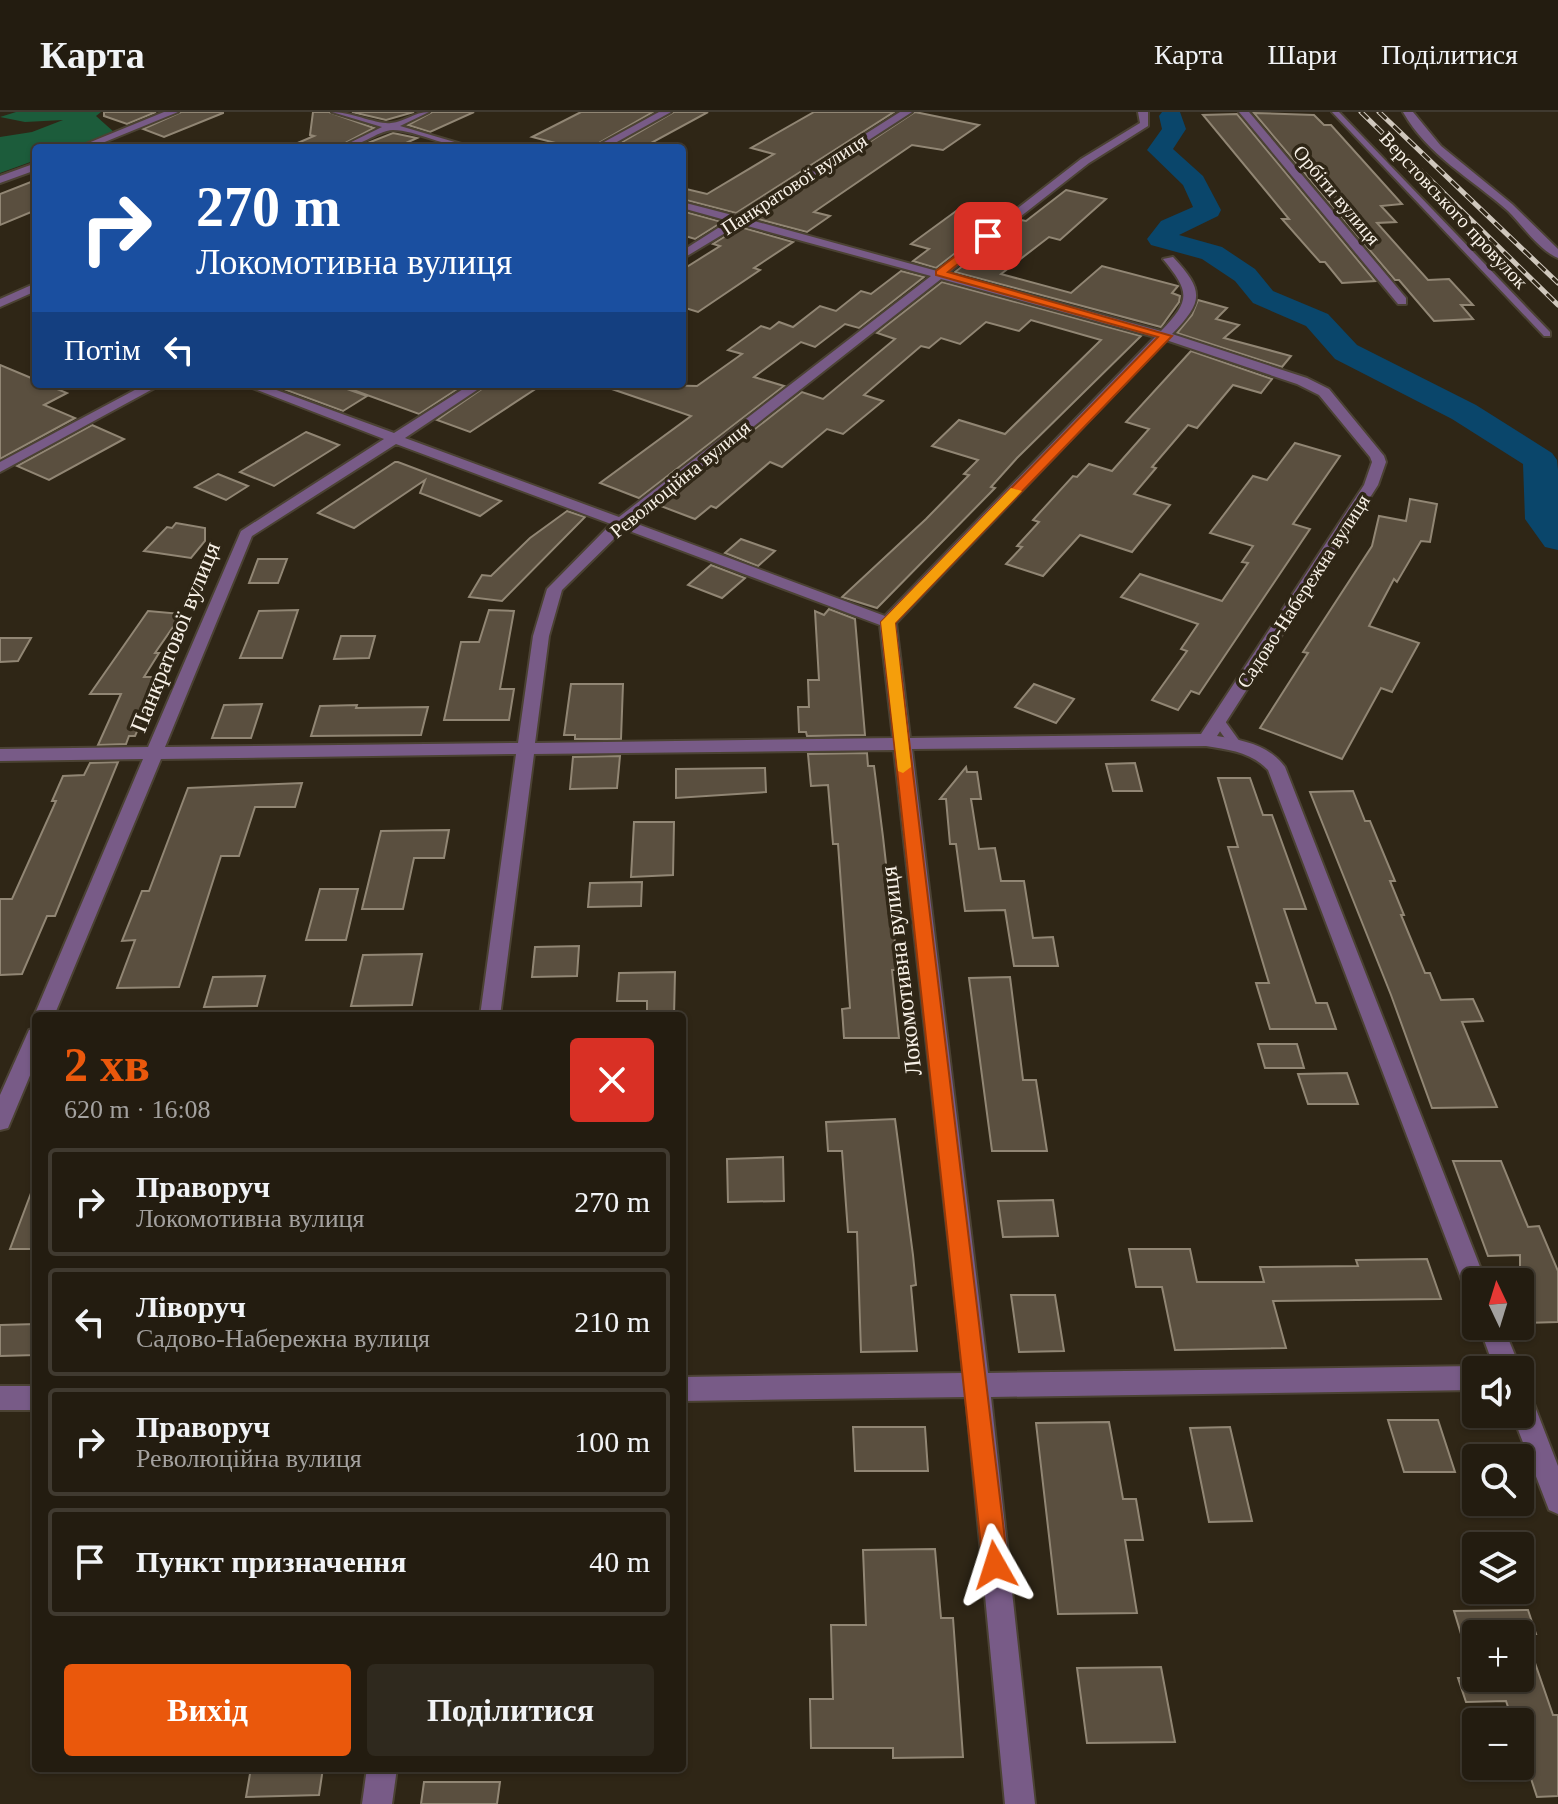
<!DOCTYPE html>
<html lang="uk">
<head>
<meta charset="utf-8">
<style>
	body { margin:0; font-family:Georgia,serif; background:#2f291e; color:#f1f3f6; height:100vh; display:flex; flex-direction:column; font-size:30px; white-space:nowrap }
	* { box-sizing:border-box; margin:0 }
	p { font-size:26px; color:#a3a19f }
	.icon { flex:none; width:44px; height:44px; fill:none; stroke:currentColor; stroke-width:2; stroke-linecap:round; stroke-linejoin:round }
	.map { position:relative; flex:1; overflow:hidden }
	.side { position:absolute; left:32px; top:900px; width:654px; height:760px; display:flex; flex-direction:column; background:#231c10; border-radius:8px; box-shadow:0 2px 6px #0004,0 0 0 2px #403a30 }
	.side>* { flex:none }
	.hud { position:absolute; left:32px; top:32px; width:654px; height:244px; border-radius:8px; box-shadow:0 2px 6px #0004,0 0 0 2px #403a30; background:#1a4fa0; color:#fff; overflow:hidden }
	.needle { width:52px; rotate:356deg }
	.buttons { position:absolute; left:1462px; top:1156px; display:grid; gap:16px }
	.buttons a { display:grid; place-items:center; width:72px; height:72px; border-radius:8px; background:#231c10; box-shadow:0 2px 6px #0004,0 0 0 2px #403a30; font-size:40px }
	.pin { position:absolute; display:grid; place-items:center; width:68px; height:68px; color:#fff; margin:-34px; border-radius:16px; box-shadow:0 4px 12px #0006 }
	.me { position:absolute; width:88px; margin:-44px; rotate:354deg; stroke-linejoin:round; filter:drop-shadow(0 0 6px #0008) }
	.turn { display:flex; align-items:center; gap:28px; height:168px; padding:0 32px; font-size:36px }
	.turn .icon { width:104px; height:104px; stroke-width:2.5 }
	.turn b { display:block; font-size:56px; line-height:68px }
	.then { display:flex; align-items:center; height:76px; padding:0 32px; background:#0003; gap:16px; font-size:30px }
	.round { display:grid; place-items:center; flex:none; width:84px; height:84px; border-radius:8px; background:#2f291e }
	.headline { display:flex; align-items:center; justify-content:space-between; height:136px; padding:0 32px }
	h1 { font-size:48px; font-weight:600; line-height:60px; color:#ea580c }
	.action { display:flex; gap:16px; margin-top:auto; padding:16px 32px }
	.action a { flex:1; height:92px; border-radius:8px; background:#ea580c; color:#fff; font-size:32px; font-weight:600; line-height:92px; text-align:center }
	.action a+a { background:#2f291e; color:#f1f3f6 }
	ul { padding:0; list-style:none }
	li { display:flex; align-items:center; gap:24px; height:108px; margin:0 16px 12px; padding:0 16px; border:4px solid #403a30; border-radius:8px }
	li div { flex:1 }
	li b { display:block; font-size:30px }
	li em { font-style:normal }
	header { display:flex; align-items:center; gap:48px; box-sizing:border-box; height:112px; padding:0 40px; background:#231c10; border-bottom:2px solid #403a30 }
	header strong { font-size:38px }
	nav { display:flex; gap:44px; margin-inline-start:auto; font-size:28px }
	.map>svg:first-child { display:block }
	.forest { fill:#1c5c3b }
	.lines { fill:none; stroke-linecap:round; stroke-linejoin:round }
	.river { fill:#0a466b; fill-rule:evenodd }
	.building { fill:#5a4f3f; stroke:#918674; stroke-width:2 }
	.lane-casing { stroke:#4b4233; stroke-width:4 }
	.street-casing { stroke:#4b4233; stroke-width:4 }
	.lane { fill:#785b87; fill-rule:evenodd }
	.street { fill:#785b87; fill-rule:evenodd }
	.rail-casing { stroke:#cfc7bc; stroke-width:5 }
	.rail { stroke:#2f2616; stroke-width:3; stroke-dasharray:10; stroke-linecap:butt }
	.route { fill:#ea580c; stroke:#983908; stroke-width:2 }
	.slow { fill:#f59e0b }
	.labels { text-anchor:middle; stroke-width:7; stroke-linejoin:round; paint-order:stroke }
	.far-street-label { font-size:20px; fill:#f8f1e7; stroke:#2f2616 }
	.street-label { font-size:24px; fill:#f8f1e7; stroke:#2f2616 }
</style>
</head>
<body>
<header>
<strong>Карта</strong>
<nav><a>Карта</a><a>Шари</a><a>Поділитися</a></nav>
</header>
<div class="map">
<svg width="1558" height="1692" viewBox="0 0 1558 1692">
	<rect width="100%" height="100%" fill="#2f2616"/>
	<polygon class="forest" points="16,0 101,0 96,4 115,21 71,36 36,36 36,48 0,61 0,25 32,20 63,8 25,10 0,5"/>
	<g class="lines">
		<polygon class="river" points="1162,0 1180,0 1186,17 1173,37 1203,64 1221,98 1218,104 1179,123 1222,135 1255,157 1273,179 1328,202 1357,233 1476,293 1552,341 1557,348 1558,358 1558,438 1545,435 1525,407 1523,352 1452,307 1335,247 1306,214 1253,191 1235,169 1202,147 1151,133 1147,127 1161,109 1193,95 1183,73 1147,38 1162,17 1159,4"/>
	</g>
	<g class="building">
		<polygon points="104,0 156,0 127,12 104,4"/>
		<polygon points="181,0 223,0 223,1 164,25 143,17"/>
		<polygon points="313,0 329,0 374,16 336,36 286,36 314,24 310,23"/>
		<polygon points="352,0 414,0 386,8"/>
		<polygon points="432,0 474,0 430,20 408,13"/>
		<polygon points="581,0 653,0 590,36 575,36 532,25"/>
		<polygon points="674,0 708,0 642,36 612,36"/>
		<polygon points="814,0 894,0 736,101 682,87 682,76 707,82 774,42 751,36"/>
		<polygon points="915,0 979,13 943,38 912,33 814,100 830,104 807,120 754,106"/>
		<polygon points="1254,1 1314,3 1324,13 1331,13 1402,92 1381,94 1396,110 1377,111 1428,168 1449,167 1473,193 1461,193 1473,207 1434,209 1399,168 1395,168"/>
		<polygon points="1237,2 1375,169 1342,171 1325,150 1320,150 1282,107 1289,107 1203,3"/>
		<polygon points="393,21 417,26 395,36 355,36"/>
		<polygon points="36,68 36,98 0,113 0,82"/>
		<polygon points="1066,78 1106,87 1060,128 1049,125 1001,162 1071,181 1102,154 1178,174 1172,181 1180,184 1179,190 1161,215 955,160 1021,108 1026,109"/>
		<polygon points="963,94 1003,104 936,156 913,149 929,137 911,132"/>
		<polygon points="682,99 722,110 695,127 682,123"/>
		<polygon points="740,115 793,130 754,156 760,158 698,200 682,195 682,158 720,134 713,132"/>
		<polygon points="901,159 924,165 859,216 845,212 815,235 801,230 754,265 784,274 639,386 600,371 691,304 609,276 610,272 697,274 742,242 728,238 761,214 770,217 779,210 793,215 820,194 836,199 861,179 871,182"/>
		<polygon points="942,170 1141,224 1017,346 991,375 995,376 877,496 842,485 926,407 969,363 964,362 978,348 932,334 959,308 1005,322 1101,228 1031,208 1019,219 986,210 960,232 941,226 929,236 921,234 864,283 883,289 843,322 827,317 782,355 770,350 716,396 711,394 695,407 658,393 802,280 823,287 895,227 877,221"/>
		<polygon points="1198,188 1227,196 1216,207 1239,213 1224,226 1291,244 1282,255 1177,221 1192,203"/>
		<polygon points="1191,239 1272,267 1261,281 1233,273 1197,316 1188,313 1152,355 1156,356 1134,382 1170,393 1132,440 1080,423 1043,464 1006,452 1022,435 1017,434 1039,410 1033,408 1073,364 1077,365 1089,352 1112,359 1149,317 1126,310"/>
		<polygon points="0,253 36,268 36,272 45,272 67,281 44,293 75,306 0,347"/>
		<polygon points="279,272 333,272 367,284 343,299 278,275"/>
		<polygon points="345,272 465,272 419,302 345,275"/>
		<polygon points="489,272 543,272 470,320 437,308"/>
		<polygon points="92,313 124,327 49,368 17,354"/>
		<polygon points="306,320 339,333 274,374 240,360"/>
		<polygon points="1295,331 1340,344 1293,412 1310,417 1199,582 1191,579 1178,598 1152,588 1187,539 1181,537 1198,512 1121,485 1140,462 1222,489 1248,451 1242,450 1253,434 1210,421 1253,364 1267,368"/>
		<polygon points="395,350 398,350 501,389 480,404 420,381 425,368 354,416 318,401"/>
		<polygon points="218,362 248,374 226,388 195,375"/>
		<polygon points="1410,387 1437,392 1430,430 1421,429 1397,470 1394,467 1369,514 1419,531 1392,580 1381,576 1342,647 1260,616 1308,541 1303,540 1372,434 1379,404 1406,409"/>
		<polygon points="567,399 585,405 502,489 469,485 482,463 491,464 530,426"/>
		<polygon points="176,411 205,416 205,429 191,446 144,439 167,415 172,416"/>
		<polygon points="741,427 775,439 758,454 725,441"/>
		<polygon points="258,447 287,447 278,471 249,471"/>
		<polygon points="711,453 745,466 722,486 688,473"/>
		<polygon points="829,497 855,507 865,623 807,624 806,620 799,620 798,595 809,595 808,568 819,568 815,499 824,503"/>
		<polygon points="298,498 282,546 240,546 259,499"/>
		<polygon points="489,498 514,499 500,577 514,577 509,608 444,608 461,530 479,530"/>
		<polygon points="148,499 182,502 155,541 159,541 144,565 158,565 141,597 147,597 135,624 129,624 126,632 98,633 121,582 90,582"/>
		<polygon points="341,524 375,524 369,546 334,547"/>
		<polygon points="0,526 31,526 18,549 0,550"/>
		<polygon points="571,572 623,572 621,627 575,627 575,623 564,623"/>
		<polygon points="1034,572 1074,587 1056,611 1015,595"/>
		<polygon points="262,592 251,626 212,626 224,593"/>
		<polygon points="357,593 356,596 428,595 421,623 311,624 320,594"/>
		<polygon points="867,641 868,654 874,654 883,725 898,858 892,858 899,926 844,926 842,897 850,896 838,732 833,732 828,673 811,674 808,642"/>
		<polygon points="620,644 617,676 570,677 573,645"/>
		<polygon points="118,650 55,804 47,804 22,862 0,863 0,787 12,787 56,689 52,689 63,664 84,663 90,651"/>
		<polygon points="1135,651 1142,679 1113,679 1106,652"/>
		<polygon points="966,655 967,660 977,660 981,687 971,687 979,737 995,736 1001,769 1024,769 1033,826 1053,825 1058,854 1014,854 1005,798 965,799 956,732 950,732 946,687 940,687"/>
		<polygon points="765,656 766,680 676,686 676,657"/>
		<polygon points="1218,666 1250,666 1263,703 1272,703 1306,797 1284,797 1316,891 1327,891 1336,917 1270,917 1256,871 1269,871 1228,735 1238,735"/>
		<polygon points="302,671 295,695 255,695 239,744 221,744 179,875 117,876 135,828 122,829 142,779 149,779 188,676"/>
		<polygon points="1353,679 1365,709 1370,709 1395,769 1390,769 1404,803 1401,803 1425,861 1430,861 1441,888 1473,887 1483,909 1462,910 1497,995 1432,996 1391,883 1310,680"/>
		<polygon points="634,710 674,710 673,763 631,765"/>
		<polygon points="449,718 444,746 414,746 403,797 362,797 381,719"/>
		<polygon points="642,770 641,794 588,795 590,771"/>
		<polygon points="320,777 358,777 346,828 306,828"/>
		<polygon points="579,834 577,864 532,865 535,835"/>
		<polygon points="422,842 412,893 351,894 363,843"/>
		<polygon points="675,860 674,904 647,904 647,889 617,889 619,861"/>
		<polygon points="265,864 257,894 204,895 213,865"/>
		<polygon points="1010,865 1023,968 1036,968 1047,1039 992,1039 969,866"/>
		<polygon points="1258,932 1297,932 1304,956 1265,956"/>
		<polygon points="1347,961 1358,992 1308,992 1298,962"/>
		<polygon points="895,1007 913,1143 916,1173 911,1174 917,1239 861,1240 857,1120 848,1120 842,1039 828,1039 826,1010"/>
		<polygon points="783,1045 784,1089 728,1090 727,1047"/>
		<polygon points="1453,1049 1501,1049 1528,1115 1539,1114 1558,1159 1558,1210 1520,1211 1520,1143 1488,1144"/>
		<polygon points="34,1073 36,1137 10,1137"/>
		<polygon points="1053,1088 1058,1124 1003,1125 998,1089"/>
		<polygon points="1129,1137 1190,1137 1197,1170 1264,1170 1260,1155 1358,1154 1356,1148 1427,1147 1441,1187 1273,1189 1286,1236 1175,1238 1162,1175 1136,1175"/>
		<polygon points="1011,1183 1055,1183 1064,1239 1019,1240"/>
		<polygon points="36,1212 36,1243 0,1244 0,1213"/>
		<polygon points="1388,1308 1438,1308 1455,1360 1404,1360"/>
		<polygon points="1109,1310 1123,1387 1136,1387 1143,1428 1125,1428 1137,1501 1058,1502 1036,1311"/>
		<polygon points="853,1315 925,1315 928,1359 855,1359"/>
		<polygon points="1230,1315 1252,1409 1209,1410 1190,1316"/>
		<polygon points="935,1437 941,1506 953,1506 963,1645 893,1646 893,1636 811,1636 810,1587 833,1587 831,1513 866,1513 863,1438"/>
		<polygon points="1528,1498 1536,1522 1525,1522 1553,1603 1558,1603 1558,1684 1537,1685 1520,1633 1520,1610 1513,1610 1506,1589 1466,1590 1458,1566 1520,1566 1520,1522 1461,1522 1454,1499"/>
		<polygon points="1161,1555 1175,1630 1087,1631 1077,1556"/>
		<polygon points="251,1656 323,1656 319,1683 246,1685"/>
		<polygon points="424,1670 500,1670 497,1692 421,1692"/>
	</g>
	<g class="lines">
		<defs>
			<g id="lane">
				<polygon points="1332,0 1339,0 1550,220 1550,224 1544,224"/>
				<polygon points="1218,604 1222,605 1240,630 1242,633 1240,636 1232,636 1214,611 1212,608"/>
			</g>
			<g id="street">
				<polygon points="164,0 178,0 90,36 76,36"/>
				<path d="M332,0C351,0 378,13 391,11C405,10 414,0 429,0L400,14L475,36C446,36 416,18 393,18C376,19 360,36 339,36L382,15Z"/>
				<polygon points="659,0 671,0 606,36 593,36"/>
				<path d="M900,0H912L747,107L937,159L1081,47L1140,11L1138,0H1148V14L1089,51L948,161L1161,219C1191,188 1190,180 1163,147L1173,145C1205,179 1203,190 1172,222L1307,266L1329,277L1384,344L1386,350L1378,373L1217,624C1243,628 1269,633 1285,655L1486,1170H1476V1185L1467,1182L1268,658C1251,640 1230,638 1206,634L912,637L988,1261L1476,1254L1485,1258H1476V1278L991,1285L1035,1692H1005L966,1285L682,1289V1265L963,1261L894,638L534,642L500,904H480L516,642L161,647L54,904H36V909L34,904L143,647L0,649V637L148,635L241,419L384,327L242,272H260L394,321L471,272H486L405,326L619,405L931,164L740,112L682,147V139L729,109L682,96V90L736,104ZM941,167L1155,225L885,504L632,410ZM1166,228L1297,272L1319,283L1370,345L1372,350L1364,373L1201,622L910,626L896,511ZM396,332L611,412L547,477L533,524L518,631L165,635L252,424ZM624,417L880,513L893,626L535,631L549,524L562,478Z"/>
				<polygon points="1239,0 1249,0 1406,186 1406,192 1398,192"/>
				<path d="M1403,0H1413L1441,34L1512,92L1558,137V146C1539,138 1523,114 1508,99C1472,67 1427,43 1403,0Z"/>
				<polygon points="36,51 36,58 0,71 0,64"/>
				<polygon points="36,171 36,179 0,195 0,187"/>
				<polygon points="146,272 162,272 0,360 0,350"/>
				<polygon points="36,916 36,949 8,1016 0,1018 0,983 29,918"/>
				<polygon points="1479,1214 1503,1214 1521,1258 1520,1259 1495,1258"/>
				<rect x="0" y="1274" width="36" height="24"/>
				<polygon points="1520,1276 1529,1279 1558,1354 1558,1402 1549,1398 1512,1302 1520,1302"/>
				<polygon points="367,1656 397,1656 392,1692 362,1692"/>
			</g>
		</defs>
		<use href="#lane" class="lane-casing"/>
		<use href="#street" class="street-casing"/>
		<use href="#lane" class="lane"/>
		<use href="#street" class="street"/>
		<defs>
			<g id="rail">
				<polyline points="1361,0 1558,193"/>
				<polyline points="1379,0 1558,171"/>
			</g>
		</defs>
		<use href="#rail" class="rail-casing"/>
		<use href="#rail" class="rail"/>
	</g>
	<polygon class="route" points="985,121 993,124 948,160 1172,224 895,511 1008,1453 1004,1461 995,1465 986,1461 983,1453 881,510 1158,225 936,163 936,159"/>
	<polygon class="slow" points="1011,376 1022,379 895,511 911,655 903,661 898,659 881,510"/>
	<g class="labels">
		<g class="far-street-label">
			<text transform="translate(794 72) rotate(-33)" y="7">Панкратової вулиця</text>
			<text transform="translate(1337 83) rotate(50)" y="7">Орбіти вулиця</text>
			<text transform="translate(1454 98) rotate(47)" y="7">Верстовського провулок</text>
			<text transform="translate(680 367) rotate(-39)" y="7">Революційна вулиця</text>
			<text transform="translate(1303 479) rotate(-57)" y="7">Садово-Набережна вулиця</text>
		</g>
		<g class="street-label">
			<text transform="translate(175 525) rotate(-68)" y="8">Панкратової вулиця</text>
			<text transform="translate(901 859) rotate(-97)" y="8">Локомотивна вулиця</text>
		</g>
	</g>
</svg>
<div class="buttons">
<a><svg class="needle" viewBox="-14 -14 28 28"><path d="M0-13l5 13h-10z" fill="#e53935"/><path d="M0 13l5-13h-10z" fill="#a3a19f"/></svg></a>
<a><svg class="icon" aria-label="sound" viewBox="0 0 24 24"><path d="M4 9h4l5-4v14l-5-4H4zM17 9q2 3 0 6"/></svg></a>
<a><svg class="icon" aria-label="search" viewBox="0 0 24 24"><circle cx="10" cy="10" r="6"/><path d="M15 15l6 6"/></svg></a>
<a><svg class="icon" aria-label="layers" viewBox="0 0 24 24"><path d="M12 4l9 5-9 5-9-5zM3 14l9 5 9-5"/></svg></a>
<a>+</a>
<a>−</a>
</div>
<div class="pin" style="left:988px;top:124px;background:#d93025"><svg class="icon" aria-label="arrive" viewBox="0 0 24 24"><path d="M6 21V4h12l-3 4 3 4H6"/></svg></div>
<svg class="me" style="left:995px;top:1453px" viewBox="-20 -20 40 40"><path d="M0-17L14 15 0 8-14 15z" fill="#ea580c" stroke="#fff" stroke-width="4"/></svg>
<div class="hud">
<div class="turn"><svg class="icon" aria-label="right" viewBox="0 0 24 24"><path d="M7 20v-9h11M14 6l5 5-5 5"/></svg><div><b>270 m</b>Локомотивна вулиця</div></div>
<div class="then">Потім<svg class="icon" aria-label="left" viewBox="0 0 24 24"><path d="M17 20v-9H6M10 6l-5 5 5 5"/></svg></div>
</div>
<section class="side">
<div class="headline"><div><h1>2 хв</h1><p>620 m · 16:08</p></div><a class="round" style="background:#d93025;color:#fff"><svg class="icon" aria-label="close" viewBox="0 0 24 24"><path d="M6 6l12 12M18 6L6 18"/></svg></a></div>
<ul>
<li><svg class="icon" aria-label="right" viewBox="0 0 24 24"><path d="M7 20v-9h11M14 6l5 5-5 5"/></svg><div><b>Праворуч</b><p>Локомотивна вулиця</p></div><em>270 m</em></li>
<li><svg class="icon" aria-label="left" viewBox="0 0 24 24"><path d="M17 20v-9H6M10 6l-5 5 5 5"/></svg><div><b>Ліворуч</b><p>Садово-Набережна вулиця</p></div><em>210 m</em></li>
<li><svg class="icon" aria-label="right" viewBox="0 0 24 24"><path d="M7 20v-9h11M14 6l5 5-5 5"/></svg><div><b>Праворуч</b><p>Революційна вулиця</p></div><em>100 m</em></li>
<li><svg class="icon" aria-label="arrive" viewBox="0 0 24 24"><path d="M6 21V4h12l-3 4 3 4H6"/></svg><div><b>Пункт призначення</b></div><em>40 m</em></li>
</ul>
<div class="action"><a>Вихід</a><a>Поділитися</a></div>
</section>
</div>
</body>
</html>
